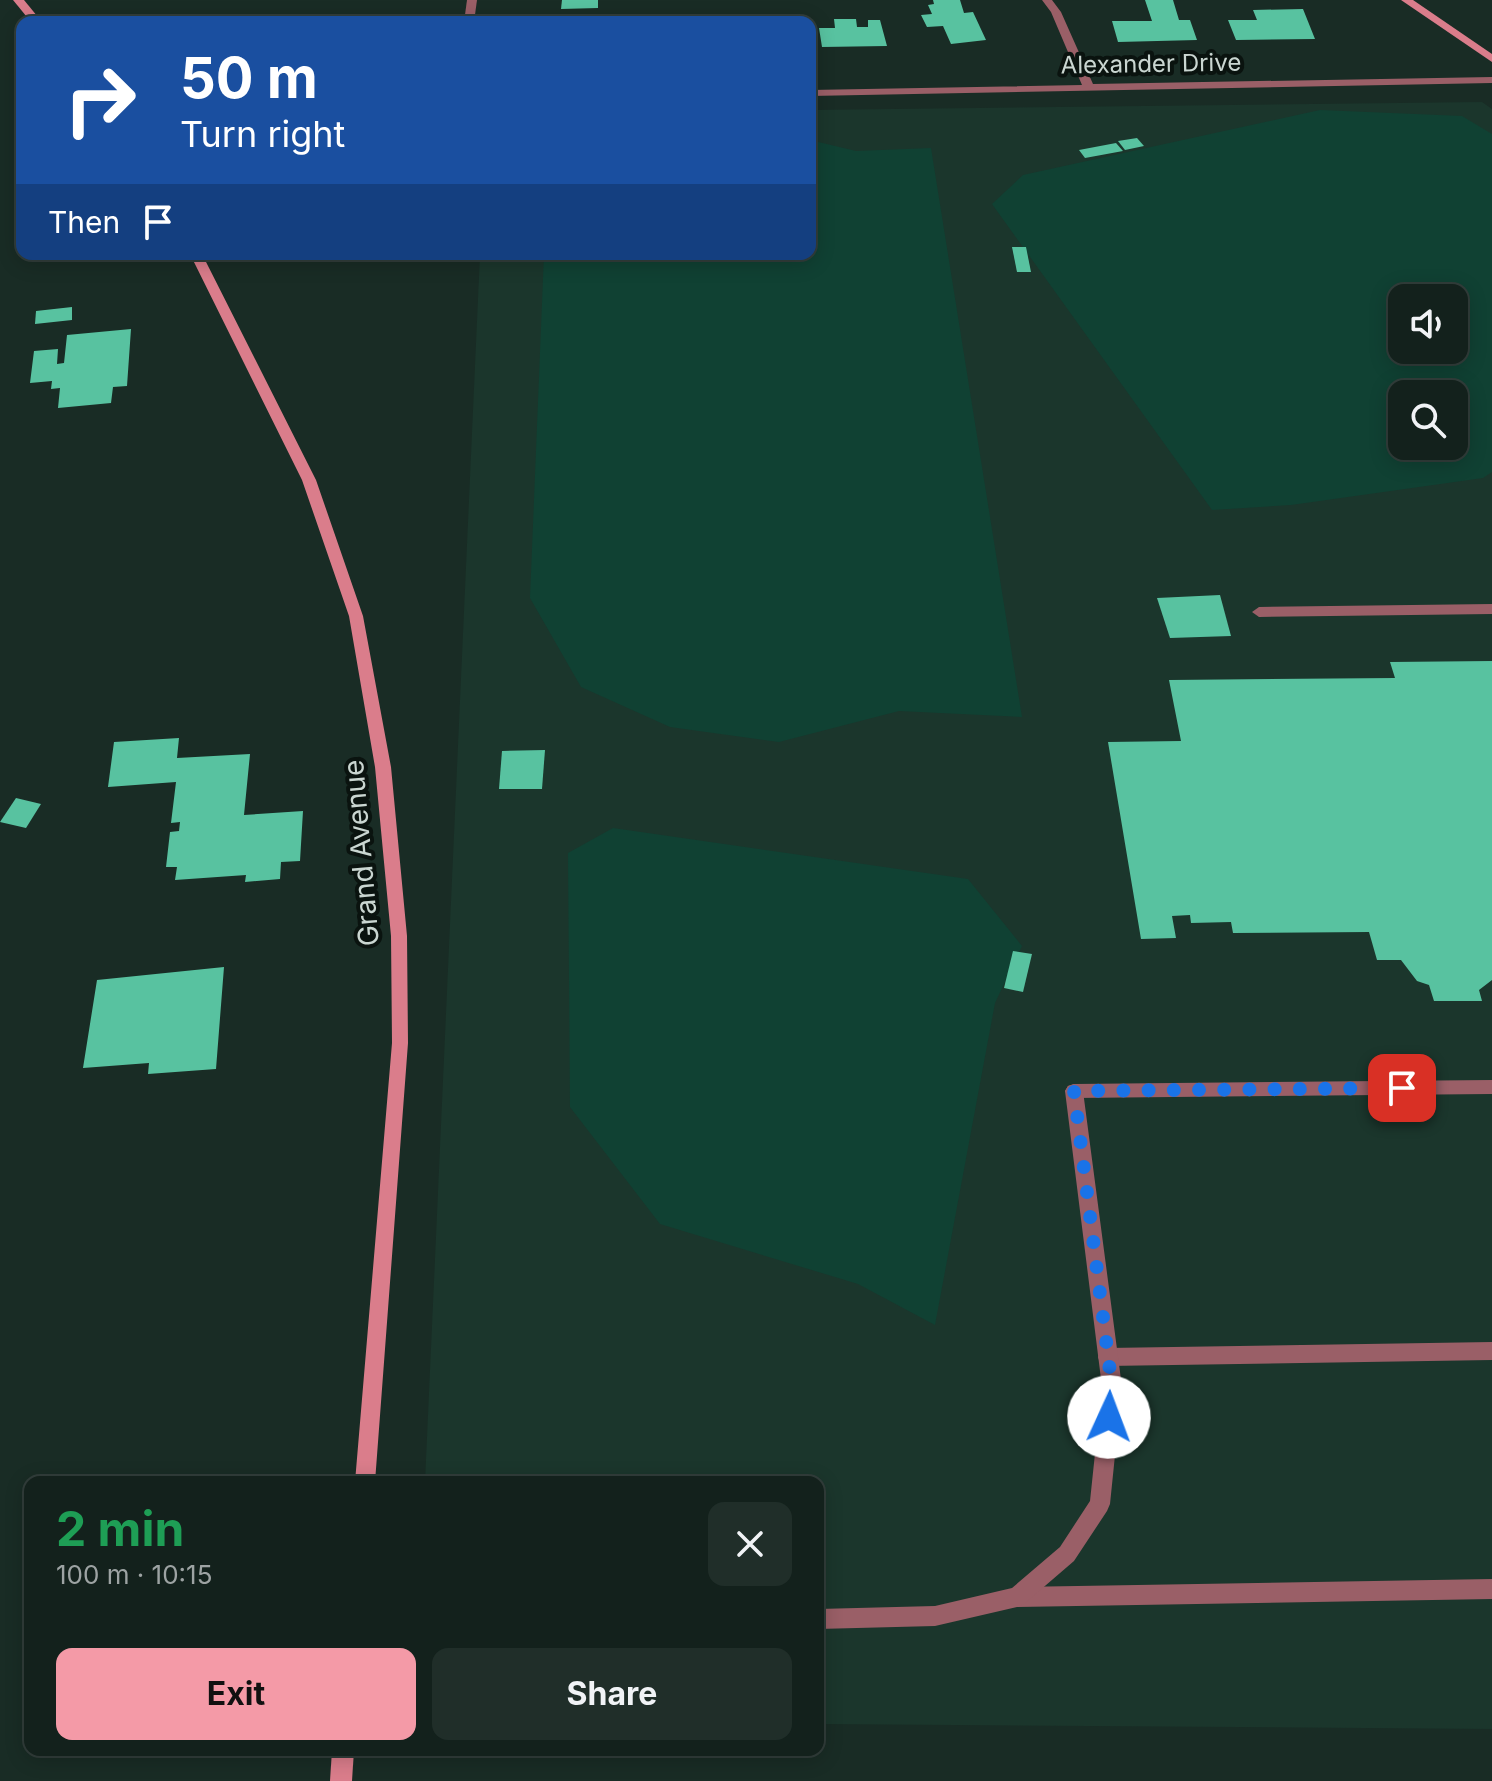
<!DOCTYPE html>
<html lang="en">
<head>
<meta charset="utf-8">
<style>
	body { margin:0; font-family:Inter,sans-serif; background:#202e29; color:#f1f3f6; height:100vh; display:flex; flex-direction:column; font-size:30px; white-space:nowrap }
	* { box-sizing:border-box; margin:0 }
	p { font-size:26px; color:#9da3a3 }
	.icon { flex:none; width:44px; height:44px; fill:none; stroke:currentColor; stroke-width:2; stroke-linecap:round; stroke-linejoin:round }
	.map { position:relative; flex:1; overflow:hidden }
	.panel { position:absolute; left:24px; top:1476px; width:800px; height:280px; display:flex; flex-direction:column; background:#13211c; border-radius:16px; box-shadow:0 4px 20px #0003,0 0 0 2px #323e3b }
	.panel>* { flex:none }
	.guide { position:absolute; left:16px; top:16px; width:800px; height:244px; border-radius:16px; box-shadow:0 4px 20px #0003,0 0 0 2px #323e3b; background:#1a4fa0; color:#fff; overflow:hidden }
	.fabs { position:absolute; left:1388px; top:284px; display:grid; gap:16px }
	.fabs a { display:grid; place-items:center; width:80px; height:80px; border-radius:16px; background:#13211c; box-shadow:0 4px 20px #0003,0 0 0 2px #323e3b; font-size:40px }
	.pin { position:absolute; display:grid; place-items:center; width:68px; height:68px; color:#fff; margin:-34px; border-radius:16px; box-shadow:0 4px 12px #0006 }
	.me { position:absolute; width:88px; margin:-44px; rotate:2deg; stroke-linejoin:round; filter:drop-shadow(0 0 6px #0008) }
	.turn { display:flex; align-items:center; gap:28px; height:168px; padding:0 32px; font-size:36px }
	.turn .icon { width:104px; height:104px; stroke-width:2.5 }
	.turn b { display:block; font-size:56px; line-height:68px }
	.then { display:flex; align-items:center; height:76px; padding:0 32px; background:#0003; gap:16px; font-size:30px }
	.round { display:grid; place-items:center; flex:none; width:84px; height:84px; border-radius:16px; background:#202e29 }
	.headline { display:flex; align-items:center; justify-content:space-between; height:136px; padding:0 32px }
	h1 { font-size:48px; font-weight:700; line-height:60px; color:#1e9e55 }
	.button { display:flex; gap:16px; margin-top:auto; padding:16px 32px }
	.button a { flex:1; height:92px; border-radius:16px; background:#f49aa7; color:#111; font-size:32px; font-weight:700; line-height:92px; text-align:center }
	.button a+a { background:#202e29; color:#f1f3f6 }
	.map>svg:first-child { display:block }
	.built { fill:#1b362c; fill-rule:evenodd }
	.green { fill:#104133; fill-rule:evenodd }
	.building { fill:#58c2a0 }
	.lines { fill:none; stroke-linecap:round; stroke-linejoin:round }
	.lane { fill:#9a5f67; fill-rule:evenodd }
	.street { fill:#9a5f67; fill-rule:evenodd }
	.secondary { fill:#da7d8b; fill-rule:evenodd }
	.route { stroke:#1a73e8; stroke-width:14; stroke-dasharray:0 25.2 }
	.labels { text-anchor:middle; stroke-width:8; stroke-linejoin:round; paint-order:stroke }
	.far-street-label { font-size:24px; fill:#cad6d1; stroke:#0a130f }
	.street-label { font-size:28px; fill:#cad6d1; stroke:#0a130f }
</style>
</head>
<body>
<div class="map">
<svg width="1492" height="1781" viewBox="0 0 1492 1781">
	<rect width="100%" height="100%" fill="#192c25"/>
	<path class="built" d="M1482,102L1492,109V1729L818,1724V1482H425L480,254H810V110ZM1402,298H1454V350H1402ZM1402,394H1454V446H1402Z"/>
	<g class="green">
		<path d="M1320,110L1462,116L1492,134V472L1483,478L1291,505L1212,510L992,204L1023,175ZM1402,298H1454V350H1402ZM1402,394H1454V446H1402Z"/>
		<polygon points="810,140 856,151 931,148 1022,717 899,711 779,742 670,727 581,687 530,598 544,254 810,254"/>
		<polygon points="613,828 968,879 1022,946 995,1003 935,1325 858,1284 660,1224 570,1107 568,853"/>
	</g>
	<g class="building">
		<polygon points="562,0 598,0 598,8 561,9"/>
		<polygon points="933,0 960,0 964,13 973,12 986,40 951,44 943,26 927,27 921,15 932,14 928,5 934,4"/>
		<polygon points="1145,0 1173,0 1179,20 1190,20 1197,40 1118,42 1112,21 1152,21"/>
		<polygon points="1303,9 1315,39 1236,40 1228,20 1257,20 1253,10"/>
		<polygon points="785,17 786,22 731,22 731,19"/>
		<polygon points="834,19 856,19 857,27 868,27 868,20 880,20 887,46 822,47 819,28 835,28"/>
		<polygon points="1137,138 1144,146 1125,150 1118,141"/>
		<polygon points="1116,143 1123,151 1085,158 1079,150"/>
		<polygon points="1012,247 1026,247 1031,272 1017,272"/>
		<polygon points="72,307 72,320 35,324 36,311"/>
		<polygon points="131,329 127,386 113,387 111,403 58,408 60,388 51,389 52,381 30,383 34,351 58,349 57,364 64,363 67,335"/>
		<polygon points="1220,595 1231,636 1170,638 1157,598"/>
		<polygon points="1492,661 1492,980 1479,990 1482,1001 1434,1001 1429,985 1417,981 1401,960 1377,960 1369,932 1233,933 1231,922 1191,923 1190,915 1172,916 1176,938 1141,939 1108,742 1181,741 1169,680 1395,678 1390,662"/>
		<polygon points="179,738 177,758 250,754 244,815 303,811 300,861 281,862 280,879 245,882 246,875 175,880 177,867 166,867 170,832 179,831 180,822 171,823 176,782 108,787 114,742"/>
		<polygon points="545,750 542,789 499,789 502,751"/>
		<polygon points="16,798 41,804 26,828 0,822"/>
		<polygon points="1013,951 1032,954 1023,992 1004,988"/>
		<polygon points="224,967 216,1069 148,1074 149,1063 83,1068 97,980"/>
	</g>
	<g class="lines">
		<g class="lane">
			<polygon points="1492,604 1492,614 1259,617 1252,612 1259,607"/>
			<polygon points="1492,1080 1492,1094 1074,1098 1068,1096 1065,1091 1068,1086 1074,1084"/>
			<polygon points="1492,1342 1492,1360 1107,1366 1100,1363 1098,1357 1100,1351 1107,1348"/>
			<polygon points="1492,1579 1492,1599 1017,1607 1010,1604 1007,1597 1010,1590 1017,1587"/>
		</g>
		<g class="street">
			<polygon points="467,0 477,0 474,22 464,22"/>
			<polygon points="1042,0 1052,0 1061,12 1093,84 1492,77 1492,83 810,96 810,90 1082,85 1051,12"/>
			<polygon points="1074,1084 1080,1086 1083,1091 1122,1387 1110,1504 1107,1511 1074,1561 1024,1604 1017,1607 935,1626 818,1629 818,1609 935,1606 1012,1588 1060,1547 1090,1501 1102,1387 1065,1091 1068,1086"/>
		</g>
		<g class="secondary">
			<polygon points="13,0 24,0 42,22 31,22"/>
			<polygon points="1401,0 1413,0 1492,54 1492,62"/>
			<polygon points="190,254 202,254 316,480 363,616 391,767 407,936 408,1043 375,1482 355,1482 392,1043 391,936 375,767 349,616 302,480"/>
			<polygon points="332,1750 354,1750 352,1781 330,1781"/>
		</g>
	</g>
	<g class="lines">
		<polyline class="route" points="1109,1417 1112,1387 1074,1091 1402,1088"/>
	</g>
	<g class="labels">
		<g class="far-street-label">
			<text transform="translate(1151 64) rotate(-1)" y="8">Alexander Drive</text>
		</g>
		<g class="street-label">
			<text transform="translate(361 853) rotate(-95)" y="10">Grand Avenue</text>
		</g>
	</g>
</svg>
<div class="fabs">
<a><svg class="icon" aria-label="sound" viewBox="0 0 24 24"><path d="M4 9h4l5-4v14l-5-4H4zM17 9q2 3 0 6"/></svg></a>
<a><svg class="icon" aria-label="search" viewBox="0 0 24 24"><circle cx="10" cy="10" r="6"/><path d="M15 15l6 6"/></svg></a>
</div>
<div class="pin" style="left:1402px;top:1088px;background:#d93025"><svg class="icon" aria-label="arrive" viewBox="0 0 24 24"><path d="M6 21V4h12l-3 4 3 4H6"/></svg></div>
<svg class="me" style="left:1109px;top:1417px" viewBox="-20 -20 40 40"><circle r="19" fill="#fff"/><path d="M0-13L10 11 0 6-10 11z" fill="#1a73e8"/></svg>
<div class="guide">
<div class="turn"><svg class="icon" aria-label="right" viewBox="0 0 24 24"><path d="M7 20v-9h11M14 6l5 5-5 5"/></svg><div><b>50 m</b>Turn right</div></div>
<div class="then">Then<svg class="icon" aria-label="arrive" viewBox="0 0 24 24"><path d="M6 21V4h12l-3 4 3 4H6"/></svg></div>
</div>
<section class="panel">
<div class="headline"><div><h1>2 min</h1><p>100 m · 10:15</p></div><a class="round"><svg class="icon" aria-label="close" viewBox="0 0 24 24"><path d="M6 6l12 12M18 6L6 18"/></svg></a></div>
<div class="button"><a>Exit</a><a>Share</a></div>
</section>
</div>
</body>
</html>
